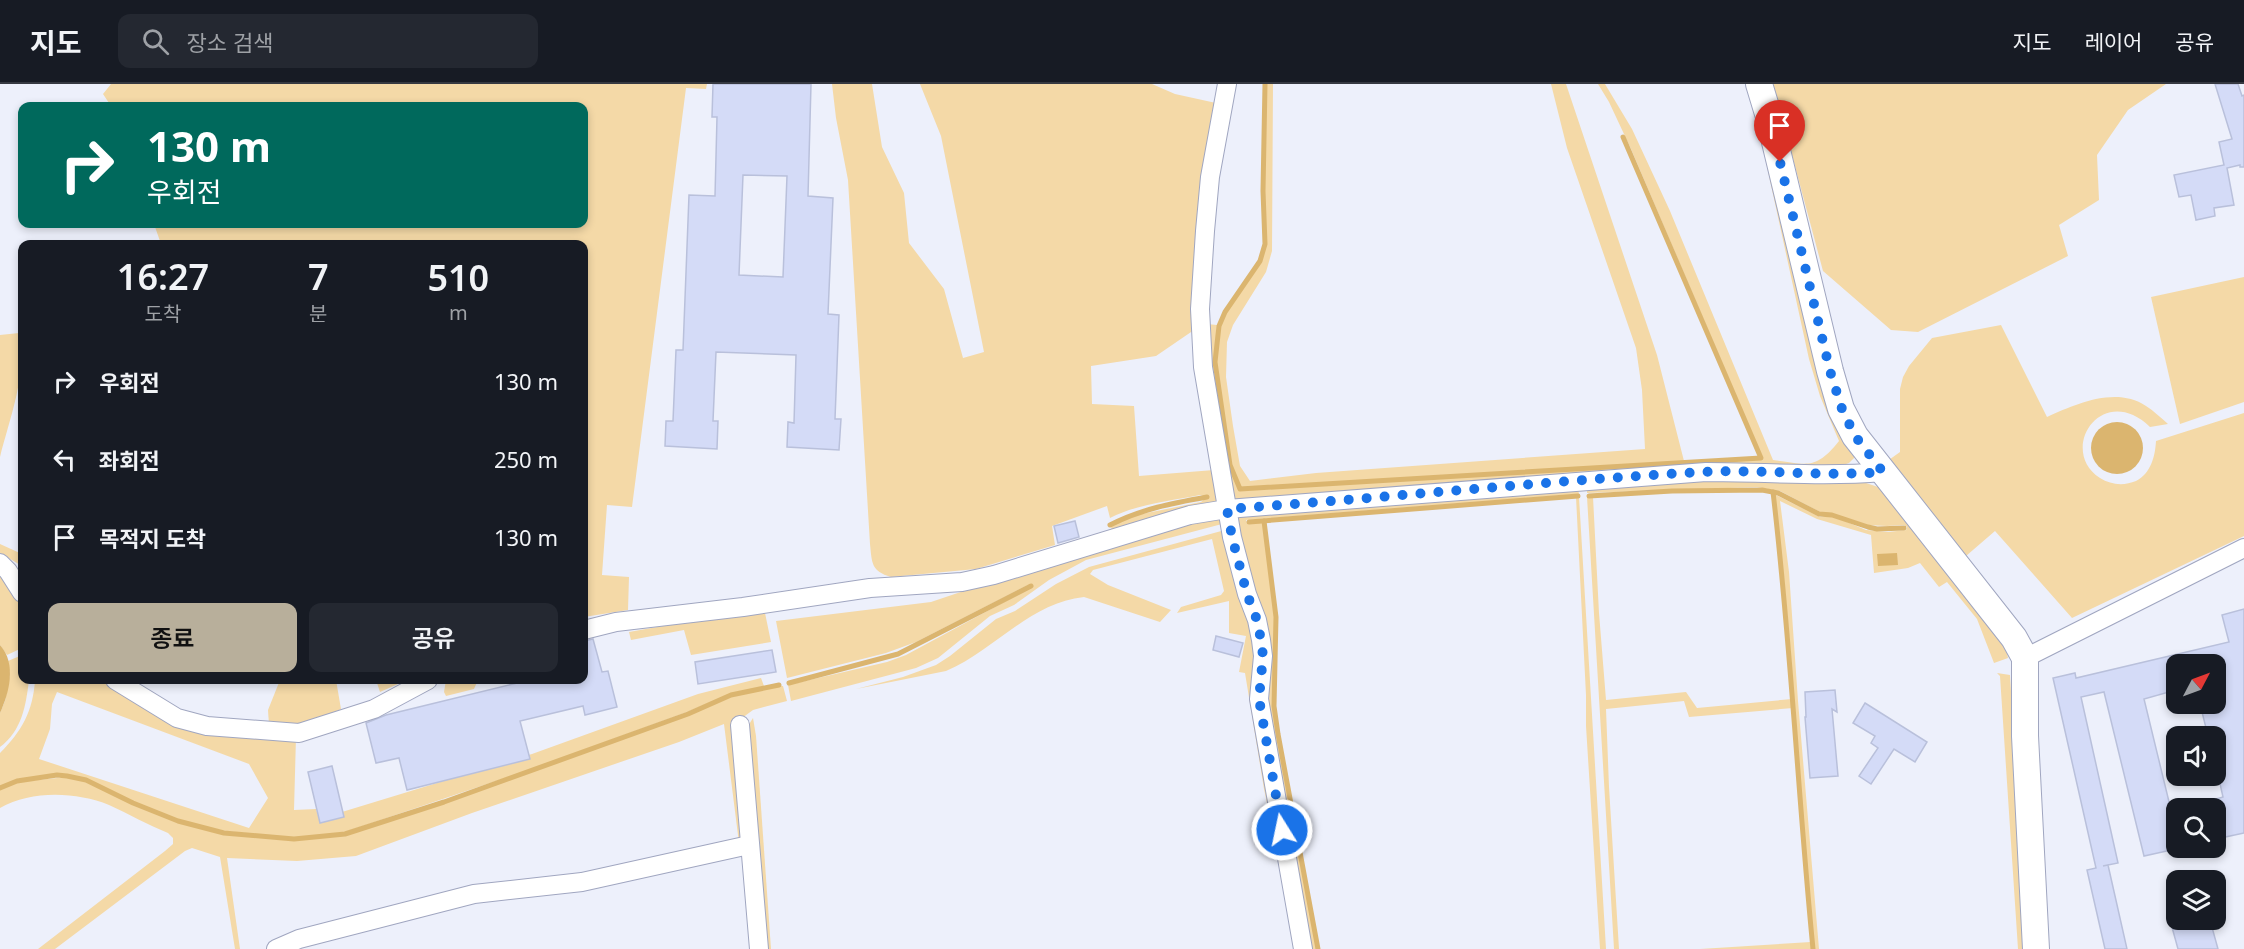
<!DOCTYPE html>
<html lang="ko">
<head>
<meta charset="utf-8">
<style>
	body { margin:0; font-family:"Noto Sans","Noto Sans KR",sans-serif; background:#242831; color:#f1f3f6; height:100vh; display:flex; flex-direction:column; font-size:22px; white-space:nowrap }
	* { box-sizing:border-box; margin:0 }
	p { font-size:20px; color:#9ea1a6 }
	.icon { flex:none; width:33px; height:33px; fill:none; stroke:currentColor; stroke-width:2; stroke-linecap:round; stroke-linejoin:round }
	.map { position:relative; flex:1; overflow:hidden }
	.sheet { position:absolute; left:18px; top:156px; width:570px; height:444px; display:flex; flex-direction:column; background:#171b24; border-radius:12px; box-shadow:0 3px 9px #0003 }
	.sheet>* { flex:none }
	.guide { position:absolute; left:18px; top:18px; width:570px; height:126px; border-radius:12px; box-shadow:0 3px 9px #0003; background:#00695c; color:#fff; overflow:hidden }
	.needle { width:39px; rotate:49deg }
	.buttons { position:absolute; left:2166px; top:570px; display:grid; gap:12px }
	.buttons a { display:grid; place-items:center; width:60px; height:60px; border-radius:12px; background:#171b24; box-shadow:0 3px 9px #0003; font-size:30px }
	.pin { position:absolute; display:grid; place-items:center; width:51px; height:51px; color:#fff; margin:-62px -26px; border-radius:50% 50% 50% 0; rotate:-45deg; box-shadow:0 0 6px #0007 }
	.pin .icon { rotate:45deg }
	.me { position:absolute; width:66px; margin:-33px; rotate:350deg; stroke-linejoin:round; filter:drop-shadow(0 0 4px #0008) }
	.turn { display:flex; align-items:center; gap:21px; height:126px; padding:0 30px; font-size:27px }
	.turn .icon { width:78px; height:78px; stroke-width:2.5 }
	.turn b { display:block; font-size:42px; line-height:51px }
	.eta { display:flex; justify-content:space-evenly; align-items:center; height:102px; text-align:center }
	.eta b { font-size:36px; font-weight:600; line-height:42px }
	.primary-button { display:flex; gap:12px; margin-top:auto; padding:12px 30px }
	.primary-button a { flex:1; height:69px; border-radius:12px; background:#b8af9b; color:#111; font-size:24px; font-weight:600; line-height:69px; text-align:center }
	.primary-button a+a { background:#242831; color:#f1f3f6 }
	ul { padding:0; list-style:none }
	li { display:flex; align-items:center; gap:18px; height:78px; padding:0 30px }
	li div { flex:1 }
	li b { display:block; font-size:22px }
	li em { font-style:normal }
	header { display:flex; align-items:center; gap:36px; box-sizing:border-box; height:84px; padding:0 30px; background:#171b24; border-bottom:2px solid #363941 }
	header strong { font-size:28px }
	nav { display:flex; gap:33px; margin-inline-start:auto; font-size:21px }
	.search { width:420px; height:54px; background:#242831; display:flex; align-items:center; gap:15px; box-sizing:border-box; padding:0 21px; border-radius:12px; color:#9ea1a6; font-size:22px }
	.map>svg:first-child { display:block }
	.green { fill:#f4d9a7; fill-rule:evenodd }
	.water { fill:#dbb56f }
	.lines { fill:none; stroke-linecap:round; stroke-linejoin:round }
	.stream { stroke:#dbb56f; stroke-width:5 }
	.building { fill:#d4dbf7; stroke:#b9c0db; stroke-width:1.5; fill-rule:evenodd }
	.street-casing { stroke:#a0a6c0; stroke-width:20 }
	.secondary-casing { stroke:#a0a6c0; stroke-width:28 }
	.street { stroke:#fff; stroke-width:18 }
	.secondary { stroke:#fff; stroke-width:26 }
	.route { stroke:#1a73e8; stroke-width:10; stroke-dasharray:0 18 }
</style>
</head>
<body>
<header>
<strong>지도</strong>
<div class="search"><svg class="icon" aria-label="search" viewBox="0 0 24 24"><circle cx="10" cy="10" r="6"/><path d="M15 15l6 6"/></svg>장소 검색</div>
<nav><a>지도</a><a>레이어</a><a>공유</a></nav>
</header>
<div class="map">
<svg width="2244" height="865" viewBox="0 0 2244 865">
	<rect width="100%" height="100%" fill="#edf0fb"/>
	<g class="green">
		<polygon points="111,0 707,0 706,5 686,4 632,423 607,421 602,491 629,493 628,526 584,533 584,160 161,160 154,140 584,140 584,22 111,22 103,10"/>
		<path d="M832,0H872L882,63L904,109L909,159L944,205L963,274L984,268L941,52L920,0H1152L1175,10L1216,19L1194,246L1156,272L1091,282L1092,320L1134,322L1139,392L1214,386L1221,421L1112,450L1111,441L1137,431L1201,418L1207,413L1200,411C1170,417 1137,420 1110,434L1107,422L1052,442L1055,461L976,485L891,493C871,487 872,479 870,460L848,96L836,34Z"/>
		<polygon points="1266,0 1273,0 1272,167 1266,188 1233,241 1227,258 1226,293 1233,342 1240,382 1250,397 1316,389 1645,365 1642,306 1636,264 1567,64 1551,0 1566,0 1657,271 1684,377 1241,404 1231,380 1216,278 1220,242 1226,229 1261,178 1266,161 1264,107"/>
		<path d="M1598,0H1605L1632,45L1670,127L1773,376C1807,380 1815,387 1839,357L1820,312L1809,275L1764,69L1747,0L1848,361L1855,373L1849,379L1832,385L1239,416L1233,415L1207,285V240L1217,241L1214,278L1220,328L1229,381L1240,407L1327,400L1763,375L1631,65L1609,18Z"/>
		<polygon points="1773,0 2166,0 2128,26 2097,71 2099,116 2059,141 2068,172 1918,248 1891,246 1823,187"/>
		<polygon points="2244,193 2244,318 2180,340 2151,213"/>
		<path d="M2001,241L2047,333C2076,320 2116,302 2146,322C2154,327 2161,334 2168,340L2150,343C2102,297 2057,366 2100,394C2111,401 2124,402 2136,397C2151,389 2155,373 2156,357L2244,329V452L2072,534L1995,447L1966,472L1886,378L1900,368V305L1903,293L1909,282L1932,254Z"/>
		<path d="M19,249C29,284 9,337 0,373V251Z"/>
		<path d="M1678,395L1840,397L1866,399L1884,405L2005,559L2008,574L1994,579L1977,535L1947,498L1939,503L1920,479L1908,484L1874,489L1871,451L1817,435L1780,417L1789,488L1798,617L1819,865H1814C1799,713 1794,561 1774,410L1820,433H1835L1866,446L1888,448L1906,446L1907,443L1904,441L1887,442L1865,441L1834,430L1822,429L1780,407L1757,403L1587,409V403Z"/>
		<path d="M1578,405L1579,410L1246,436L1247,439H1263C1266,469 1271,500 1274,531C1277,571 1272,611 1276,651L1317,865H1305L1235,428Z"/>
		<polygon points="1576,413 1579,413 1606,865 1600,865 1586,642 1586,611"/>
		<polygon points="1587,413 1593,413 1599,529 1606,616 1686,608 1697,624 1792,615 1793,624 1689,633 1684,617 1606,625 1609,703 1619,865 1614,865"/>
		<polygon points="1221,430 1222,440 1086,476 1049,496 1014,521 990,532 938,574 916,584 791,617 788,601 887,578 906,571 1030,504 1028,501 916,558 886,569 787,594 776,537 931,518 1083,467"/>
		<path d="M1225,446C1239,491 1262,551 1251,597L1281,786L1264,705L1245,589L1239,588L1246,552L1229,549V517L1177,529L1181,523L1221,511L1224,507L1212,455L1093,486L1090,490L1108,501L1171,526L1160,538L1084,513C1029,519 994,567 946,587L856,605L903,593L936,581L950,572L996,535L1015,527L1056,500L1089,483Z"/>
		<polygon points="0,460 22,470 22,482 0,469"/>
		<polygon points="0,488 22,514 22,564 7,571 0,561"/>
		<polygon points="765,529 771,558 691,571 684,546 631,556 629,548 691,537"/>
		<path d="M22,571V596H29C26,621 22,647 0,663V629L5,617L10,591L8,577Z"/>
		<polygon points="1997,589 2010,591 2027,865 2018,865 2000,592"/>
		<path d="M761,594L764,602L730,610L687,628L520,689L345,748L295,754L225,747L178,736L134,718L77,692L57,690L17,695L0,703V669C22,647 33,627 35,596H103L153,627L296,653L294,726L316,725L319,735L532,670L698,610ZM57,608L249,680L268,714L249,744L39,675L50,645L52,620Z"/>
		<polygon points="280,596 336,596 341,625 312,640 269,641 268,626"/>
		<polygon points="376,596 407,596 380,608"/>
		<polygon points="446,596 478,596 474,605 446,612 444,608"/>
		<path d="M779,602H783L787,617L753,626L742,634L745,754L739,759L724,640L679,658L472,729L356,772L297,777L227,774L240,865H235L220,773L192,764L185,767L55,865H38L165,767L173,760V754L168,749C148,741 129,730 109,721C76,708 32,706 0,724V706L17,698L67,693L86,698L133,720L177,738L224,750L294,757L345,751L444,719L688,631L731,613Z"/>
		<polygon points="753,634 756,652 771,865 765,865 748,642"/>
		<polygon points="1811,858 1811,865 1700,865"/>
	</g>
	<g class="water">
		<circle cx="2117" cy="364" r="26"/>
		<polygon points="1897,469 1898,481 1878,482 1877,470"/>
		<path d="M0,561C17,580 9,609 0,629Z"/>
	</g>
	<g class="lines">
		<g class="stream">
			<polyline points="1265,0 1263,107 1265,160 1260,177 1225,228 1219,242 1215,278 1230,381 1240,405 1761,374 1623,53"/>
			<path d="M1773,408C1791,560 1798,713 1813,865"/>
			<polyline points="1589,412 1672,407 1762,406 1778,409 1819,430 1832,431 1868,443 1877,445 1904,444"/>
			<polyline points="1264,437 1276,533 1274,622 1278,650 1318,865"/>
			<polyline points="1249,438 1578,412"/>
			<path d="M1110,441C1141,425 1173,419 1207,413"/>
			<polyline points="789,599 898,570 1031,502"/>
			<polyline points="0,704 17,697 57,691 67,692 86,696 133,719 178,737 224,749 294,755 345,750 444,718 688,630 731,611 779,601"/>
		</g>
	</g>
	<g class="building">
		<path d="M713,0H811L808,112L833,114L828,230L839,231L835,335H841L839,366L787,363L788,338L794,339L796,271L716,268L713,337H718L717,365L665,362L666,337H673L676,266H683L689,111L715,112L717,33H712ZM743,91L787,92L783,193L739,191Z"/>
		<polygon points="2215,0 2238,0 2242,12 2244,11 2244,83 2240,83 2240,81 2227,84 2234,121 2214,124 2215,132 2196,136 2191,111 2179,113 2174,91 2224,81 2219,58 2232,55"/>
		<polygon points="1075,437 1079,453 1058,459 1054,442"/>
		<polygon points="2244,525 2244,749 2216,755 2216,715 2223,713 2216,682 2216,652 2208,652 2200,620 2216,620 2216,580 2176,580 2176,606 2144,615 2171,726 2176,724 2176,765 2144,772 2104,608 2081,613 2118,779 2103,782 2108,781 2127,865 2105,865 2087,786 2096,784 2053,594 2075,589 2076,594 2229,558 2222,531"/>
		<polygon points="1216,552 1243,559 1239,573 1213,566"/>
		<polygon points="593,555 602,588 608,587 617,623 585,631 583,622 520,637 530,675 407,706 399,674 376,679 366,639 386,631 529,596 584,596 584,557"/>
		<polygon points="772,566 776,588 698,600 695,578"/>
		<polygon points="1835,606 1837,628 1832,625 1838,692 1810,694 1805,633 1806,633 1805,608"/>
		<polygon points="1865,619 1927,658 1915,678 1894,665 1871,700 1859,692 1878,664 1871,659 1875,652 1853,639"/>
		<polygon points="332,682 344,733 320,739 308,688"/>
		<polygon points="2170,836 2210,836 2218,865 2178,865"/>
	</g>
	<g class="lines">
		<defs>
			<g id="street">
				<polyline points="1227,0 1210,93 1205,147 1200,225 1203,283 1232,453 1247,510 1257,536 1261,556 1263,572 1259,615 1303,865"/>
				<polyline points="0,479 8,487 22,509"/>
				<path d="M584,546L616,538L743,523L870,504L962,498L994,491L1190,431L1227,425L1706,388C1765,388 1824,393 1883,388"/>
				<polyline points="2025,574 2244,464"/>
				<polyline points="115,596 177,634 207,642 299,649 374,625 428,596"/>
				<polyline points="740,641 759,865"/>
				<polyline points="276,865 299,855 474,810 582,798 749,761"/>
			</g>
			<polyline id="secondary" points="1759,0 1769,33 1830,287 1841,325 1855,352 2014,554 2025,574 2025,652 2036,865"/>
		</defs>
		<use href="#street" class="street-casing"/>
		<use href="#secondary" class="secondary-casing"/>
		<use href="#street" class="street"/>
		<use href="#secondary" class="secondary"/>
	</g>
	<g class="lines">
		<path class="route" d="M1282,746L1259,615L1263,572L1261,556L1257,536L1247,510L1232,453L1227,425C1386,414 1544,397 1702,388C1762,385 1823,393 1883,388L1855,352L1842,325L1830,287L1780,78"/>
	</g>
</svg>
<div class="buttons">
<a><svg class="needle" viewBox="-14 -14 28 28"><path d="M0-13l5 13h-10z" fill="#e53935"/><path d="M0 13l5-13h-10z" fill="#9ea1a6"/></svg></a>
<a><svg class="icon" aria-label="sound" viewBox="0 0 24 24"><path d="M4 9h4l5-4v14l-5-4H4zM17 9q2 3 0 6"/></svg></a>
<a><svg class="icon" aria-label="search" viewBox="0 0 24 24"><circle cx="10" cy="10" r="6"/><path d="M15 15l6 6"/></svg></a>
<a><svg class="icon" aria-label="layers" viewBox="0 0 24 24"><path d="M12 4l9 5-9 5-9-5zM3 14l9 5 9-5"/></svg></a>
</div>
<div class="pin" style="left:1780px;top:78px;background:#d93025"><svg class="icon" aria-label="arrive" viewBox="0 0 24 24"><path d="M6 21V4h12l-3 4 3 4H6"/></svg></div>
<svg class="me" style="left:1282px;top:746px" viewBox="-20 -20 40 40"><circle r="17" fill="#1a73e8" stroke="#fff" stroke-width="3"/><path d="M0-11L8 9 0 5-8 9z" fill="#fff"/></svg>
<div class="guide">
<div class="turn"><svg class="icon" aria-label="right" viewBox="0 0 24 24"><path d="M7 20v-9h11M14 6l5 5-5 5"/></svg><div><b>130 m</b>우회전</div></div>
</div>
<section class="sheet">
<div class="eta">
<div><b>16:27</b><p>도착</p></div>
<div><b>7</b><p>분</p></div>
<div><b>510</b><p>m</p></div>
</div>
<ul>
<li><svg class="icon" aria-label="right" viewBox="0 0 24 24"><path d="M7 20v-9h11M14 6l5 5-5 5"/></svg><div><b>우회전</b></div><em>130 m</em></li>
<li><svg class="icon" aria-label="left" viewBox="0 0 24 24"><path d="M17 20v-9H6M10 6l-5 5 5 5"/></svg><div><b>좌회전</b></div><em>250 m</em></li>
<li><svg class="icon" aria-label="arrive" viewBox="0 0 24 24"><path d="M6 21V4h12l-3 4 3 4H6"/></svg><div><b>목적지 도착</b></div><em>130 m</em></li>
</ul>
<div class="primary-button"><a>종료</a><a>공유</a></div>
</section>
</div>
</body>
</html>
